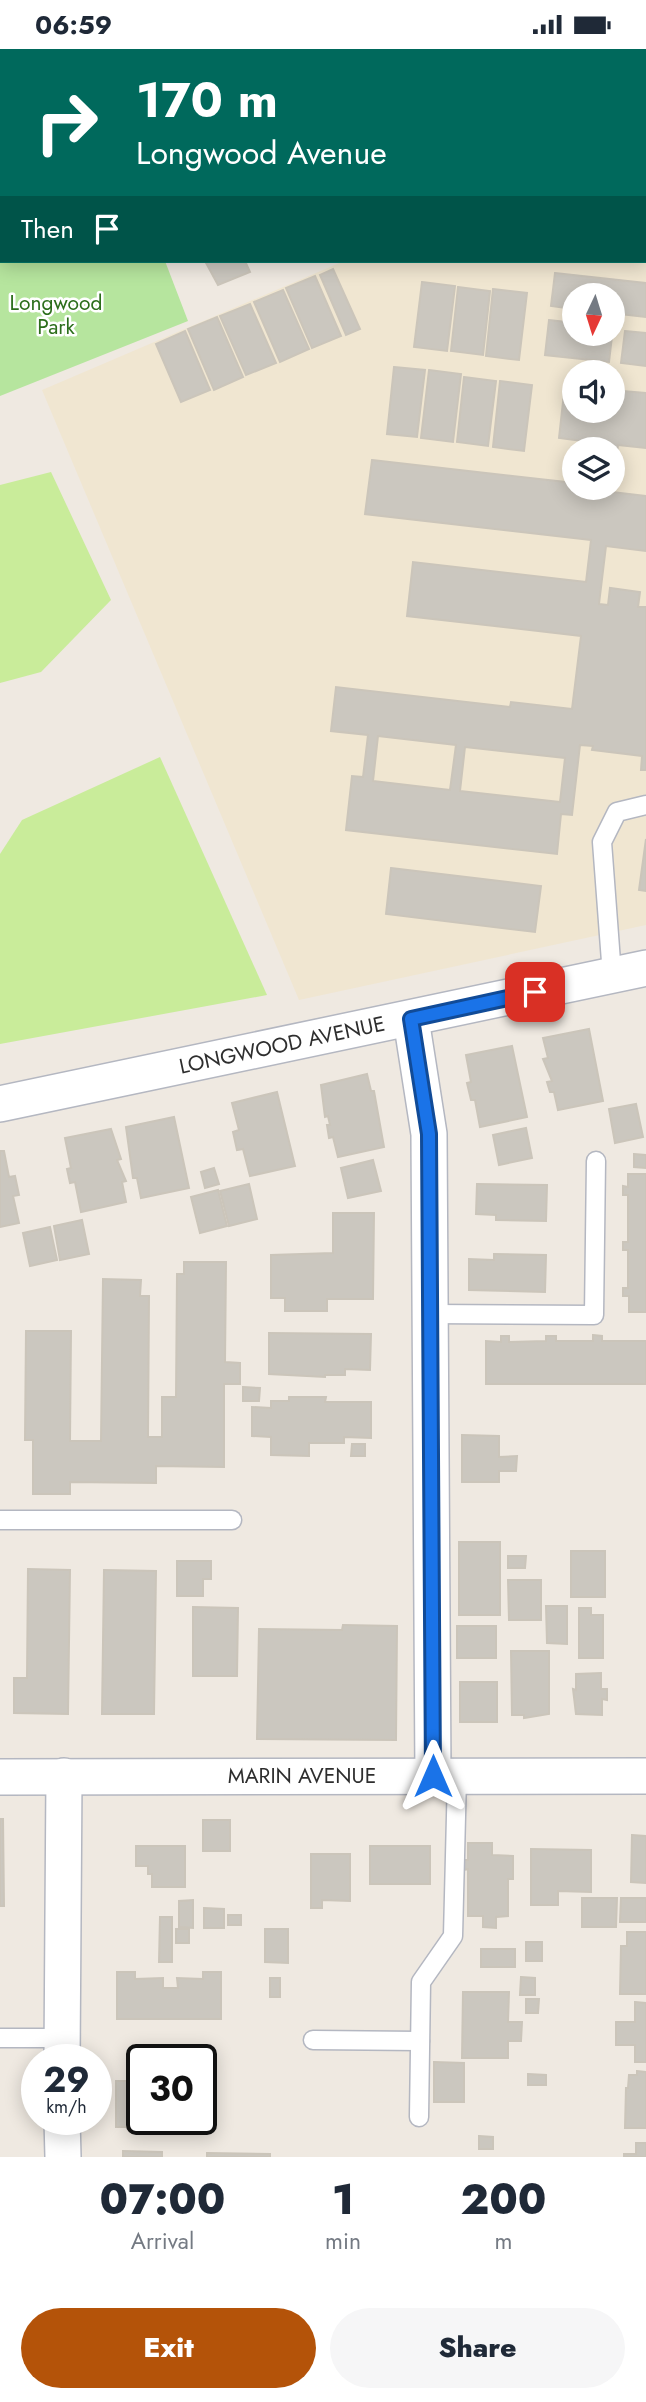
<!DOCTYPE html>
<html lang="en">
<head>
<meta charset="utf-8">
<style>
	body { margin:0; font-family:Jost,sans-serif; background:#f6f6f7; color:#1f2937; height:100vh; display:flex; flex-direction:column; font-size:26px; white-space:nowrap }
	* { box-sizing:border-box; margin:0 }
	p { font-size:23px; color:#747a83 }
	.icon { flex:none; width:38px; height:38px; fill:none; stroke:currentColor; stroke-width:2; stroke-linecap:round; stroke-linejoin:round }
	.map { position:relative; height:2108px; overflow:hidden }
	.sheet { display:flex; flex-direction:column; background:#fff; flex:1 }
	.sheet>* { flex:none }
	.banner { position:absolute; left:0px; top:0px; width:648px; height:214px; box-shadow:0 4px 18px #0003; background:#00695c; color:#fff; overflow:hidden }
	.needle { width:46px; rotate:184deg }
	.buttons { position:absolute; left:562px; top:234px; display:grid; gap:14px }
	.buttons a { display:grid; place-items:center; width:63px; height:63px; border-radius:50%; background:#fff; box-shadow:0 4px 18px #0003; font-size:35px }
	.speed { position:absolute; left:21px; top:1995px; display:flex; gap:14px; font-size:35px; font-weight:700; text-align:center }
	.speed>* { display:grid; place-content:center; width:91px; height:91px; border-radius:50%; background:#fff; box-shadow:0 4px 18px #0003; line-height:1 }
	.speed small { font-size:18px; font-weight:400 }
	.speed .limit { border:4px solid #111; border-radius:10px; background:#fff; color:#111 }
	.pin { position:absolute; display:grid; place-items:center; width:60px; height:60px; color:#fff; margin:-30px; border-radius:14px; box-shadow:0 4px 10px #0006 }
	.me { position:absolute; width:77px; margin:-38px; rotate:0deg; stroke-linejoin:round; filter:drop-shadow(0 0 5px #0008) }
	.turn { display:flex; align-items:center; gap:24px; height:147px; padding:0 21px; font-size:32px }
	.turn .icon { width:91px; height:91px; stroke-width:2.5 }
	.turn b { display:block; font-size:49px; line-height:60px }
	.then { display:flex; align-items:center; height:66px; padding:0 21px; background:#0003; gap:14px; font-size:26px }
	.eta { display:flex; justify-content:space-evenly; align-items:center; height:119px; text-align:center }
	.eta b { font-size:42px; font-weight:800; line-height:49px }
	.primary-button { display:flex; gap:14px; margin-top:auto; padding:14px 21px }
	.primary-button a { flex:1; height:80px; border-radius:42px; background:#b45309; color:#fff; font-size:28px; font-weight:800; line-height:80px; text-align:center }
	.primary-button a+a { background:#f6f6f7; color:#1f2937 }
	.status { display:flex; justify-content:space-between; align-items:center; height:49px; padding:0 35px; background:#fff; direction:ltr }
	.status svg { height:19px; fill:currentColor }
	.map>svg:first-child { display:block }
	.education { fill:#f0e6d1; fill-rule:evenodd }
	.green { fill:#b6e59e }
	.pitch { fill:#c9ec9a }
	.building { fill:#cbc7bf; stroke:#cbc5ba; stroke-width:2; fill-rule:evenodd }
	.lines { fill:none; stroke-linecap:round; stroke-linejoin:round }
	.lane-casing { stroke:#b4b7c1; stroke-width:21 }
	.street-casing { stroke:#b4b7c1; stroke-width:38 }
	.lane { stroke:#fff; stroke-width:18 }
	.street { stroke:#fff; stroke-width:35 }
	.route-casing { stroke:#114b97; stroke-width:18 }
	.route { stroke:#1a73e8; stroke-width:12 }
	.labels { text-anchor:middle; stroke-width:5; stroke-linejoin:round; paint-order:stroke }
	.park-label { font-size:21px; fill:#2c6e1b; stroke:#fff }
	.street-label { font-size:21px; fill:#2e2e2e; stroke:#fff }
</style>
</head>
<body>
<div class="status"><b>06:59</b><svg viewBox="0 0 49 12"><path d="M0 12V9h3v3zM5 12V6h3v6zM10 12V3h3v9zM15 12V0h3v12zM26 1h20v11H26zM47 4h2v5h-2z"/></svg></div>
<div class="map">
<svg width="646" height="2108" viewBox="0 0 646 2108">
	<rect width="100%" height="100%" fill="#efe9e1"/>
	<path class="education" d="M646,87V876L299,951L42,341L344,212H646ZM574,247H612V285H574ZM574,324H612V362H574ZM574,401H612V439H574Z"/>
	<polygon class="green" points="0,0 47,2 2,2 2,212 165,212 188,272 0,347"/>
	<g class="pitch">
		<polygon points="51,423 111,551 41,623 0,634 0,436"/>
		<polygon points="160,708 267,946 0,995 0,805 22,771"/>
	</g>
	<g class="building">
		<polygon points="496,0 574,0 575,2 496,2"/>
		<polygon points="205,212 245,212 250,223 218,236"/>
		<polygon points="333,220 360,280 346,286 320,226"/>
		<polygon points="555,224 646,234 646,268 612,264 612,247 574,247 574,260 551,257"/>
		<polygon points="315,227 341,287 312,299 286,239"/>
		<polygon points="422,233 455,237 447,302 414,298"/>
		<polygon points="458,238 490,242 483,306 451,302"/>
		<polygon points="493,240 527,244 519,311 486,307"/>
		<polygon points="283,241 309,300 280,313 254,253"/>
		<polygon points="250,255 276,314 246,326 220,267"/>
		<polygon points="217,268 243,328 214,341 188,280"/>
		<polygon points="549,271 574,274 574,285 612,285 613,279 609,313 545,306"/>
		<polygon points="185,282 210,341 181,353 156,295"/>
		<polygon points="625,282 646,284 646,317 621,314"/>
		<polygon points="394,318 425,321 417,388 387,385"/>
		<polygon points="429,321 461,325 453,393 421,389"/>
		<polygon points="464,328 496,332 488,397 457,393"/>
		<polygon points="500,332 532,336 524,402 493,398"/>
		<polygon points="565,335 574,336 574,362 612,362 612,341 646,344 646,399 618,396 612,439 612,401 604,401 605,395 559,389"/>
		<path d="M372,411L574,434V439H612V443L646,447V502L606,497L599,555L608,556L610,539L640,543L638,558H646V721H641L642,707L592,701L593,697L580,696L572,766L561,765L557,805L346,781L352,727L363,728L368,686L331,682L336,638L510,658L511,653L572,660L581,587L407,567L413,513L586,533L591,491L365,465ZM378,687L456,696L450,741L373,732ZM465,698L565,709L560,753L460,742Z"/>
		<polygon points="646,790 646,842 639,841"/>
		<polygon points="391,819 541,837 535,883 386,865"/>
		<polygon points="589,980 603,1052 558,1061 554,1043 550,1043 547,1033 552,1032 543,1010 548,1009 543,989"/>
		<polygon points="512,997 527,1068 480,1078 475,1051 471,1051 467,1034 471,1033 466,1006"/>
		<polygon points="367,1025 371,1042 374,1042 384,1098 338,1108 333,1088 329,1089 327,1076 330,1076 328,1067 325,1068 321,1036"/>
		<polygon points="277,1043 295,1117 250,1127 243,1100 237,1101 233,1083 239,1081 232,1054"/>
		<polygon points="636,1055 643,1088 615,1094 609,1060"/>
		<polygon points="174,1068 189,1139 141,1149 137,1129 133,1129 126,1078"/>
		<polygon points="526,1079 532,1109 499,1116 493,1086"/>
		<polygon points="111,1080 121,1110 117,1111 126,1132 122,1133 126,1153 81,1163 75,1133 70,1134 67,1120 71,1119 65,1089"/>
		<polygon points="0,1102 4,1102 9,1128 15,1127 19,1146 13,1147 19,1174 0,1178"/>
		<polygon points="634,1105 646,1106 646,1119 634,1118"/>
		<polygon points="373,1111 381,1142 348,1149 341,1119"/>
		<polygon points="214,1119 219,1135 205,1139 201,1123"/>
		<polygon points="628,1125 646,1125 646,1263 629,1263 629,1247 623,1247 623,1239 628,1239 628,1201 623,1201 623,1193 628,1193 628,1146 623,1146 623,1137 628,1138"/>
		<polygon points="249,1135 257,1170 229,1177 220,1142"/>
		<polygon points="477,1135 547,1136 546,1172 496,1171 496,1166 476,1165"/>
		<polygon points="218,1141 227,1177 200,1184 191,1148"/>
		<polygon points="333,1164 374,1164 373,1250 327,1250 327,1262 285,1262 285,1249 271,1249 271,1206 333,1204"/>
		<polygon points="82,1171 89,1205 60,1211 54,1177"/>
		<polygon points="50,1178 57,1211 30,1217 23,1184"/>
		<polygon points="494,1205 546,1206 545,1243 469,1241 469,1210 494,1211"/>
		<polygon points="184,1213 226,1213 225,1313 240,1314 240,1335 224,1335 224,1418 156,1417 156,1434 70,1433 70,1445 33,1445 33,1391 25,1391 26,1282 71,1282 70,1392 101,1392 103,1230 141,1231 140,1247 149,1247 148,1388 162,1388 162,1348 176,1348 177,1225 184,1225"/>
		<polygon points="269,1284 371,1285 370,1321 345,1320 345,1326 325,1326 325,1328 269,1325"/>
		<polygon points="593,1286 602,1287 602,1292 646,1292 646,1335 486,1335 486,1292 501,1293 501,1287 509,1287 509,1293 546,1292 546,1287 556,1287 556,1292 593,1292"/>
		<polygon points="243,1338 260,1339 259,1352 243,1352"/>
		<polygon points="289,1348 326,1348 325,1353 371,1353 371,1389 344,1388 344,1394 309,1394 309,1407 271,1406 271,1388 252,1387 252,1358 271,1359 271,1352 289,1352"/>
		<polygon points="462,1386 499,1387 499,1408 517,1407 516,1422 499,1422 499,1433 462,1433"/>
		<polygon points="352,1395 365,1395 365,1407 351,1407"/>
		<rect x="459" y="1493" width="41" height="73"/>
		<rect x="571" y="1502" width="34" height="46"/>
		<polygon points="508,1507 526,1507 525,1519 508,1519"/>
		<polygon points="177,1512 211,1512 211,1530 203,1530 203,1547 177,1547"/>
		<polygon points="28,1520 70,1521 68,1665 14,1664 14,1629 27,1629"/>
		<polygon points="104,1521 156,1522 154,1665 102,1665"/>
		<polygon points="508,1531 541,1531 541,1571 509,1571"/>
		<polygon points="546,1557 567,1557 567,1595 547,1594"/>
		<polygon points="193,1558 238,1559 237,1627 193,1627"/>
		<polygon points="579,1559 591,1559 591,1566 603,1566 603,1609 579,1609"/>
		<polygon points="343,1576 397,1577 396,1691 257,1690 259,1580 342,1581"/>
		<rect x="457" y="1577" width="39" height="32"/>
		<polygon points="511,1602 549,1602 549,1665 524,1669 524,1666 512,1666"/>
		<polygon points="601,1624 601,1640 607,1640 607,1651 602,1650 602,1666 576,1665 573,1640 576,1641 576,1625"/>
		<rect x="460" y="1633" width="37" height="40"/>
		<polygon points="0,1770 3,1770 4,1857 0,1857"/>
		<rect x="203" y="1771" width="27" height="31"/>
		<polygon points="632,1786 646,1787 646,1834 631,1833"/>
		<polygon points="468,1794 492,1794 492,1806 513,1807 513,1830 508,1830 508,1867 496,1868 496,1879 483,1878 483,1867 468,1867 468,1820 464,1821 464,1811 468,1811"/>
		<polygon points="136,1797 185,1797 185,1838 152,1838 152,1825 148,1825 148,1817 136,1817"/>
		<rect x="370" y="1797" width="60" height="38"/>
		<polygon points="531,1800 591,1801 591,1843 558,1842 558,1856 531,1856"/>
		<polygon points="311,1805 350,1805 350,1852 322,1851 322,1859 311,1859"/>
		<polygon points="582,1849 617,1849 616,1878 582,1878"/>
		<polygon points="621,1849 646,1849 646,1873 620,1873"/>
		<polygon points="193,1851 193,1879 179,1878 179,1852"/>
		<polygon points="204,1859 224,1860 224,1879 204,1879"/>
		<rect x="228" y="1866" width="13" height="10"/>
		<polygon points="160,1868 172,1868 172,1913 159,1913"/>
		<rect x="176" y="1880" width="13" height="14"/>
		<polygon points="265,1880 288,1880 288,1914 265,1913"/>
		<polygon points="627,1883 646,1883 646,1945 620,1945 621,1897 627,1897"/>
		<rect x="526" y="1893" width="16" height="19"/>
		<rect x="481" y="1900" width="34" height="18"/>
		<polygon points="117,1923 135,1923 135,1930 163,1929 163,1939 178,1939 177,1929 203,1930 203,1923 221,1923 221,1970 117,1970"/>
		<polygon points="521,1928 535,1929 535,1946 520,1946"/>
		<rect x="270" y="1929" width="10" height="19"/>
		<polygon points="463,1943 509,1943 508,1973 522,1973 521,1992 508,1992 508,2009 462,2009"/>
		<polygon points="526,1950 539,1950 538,1964 526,1964"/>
		<polygon points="635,1953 646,1954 646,2013 635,2013 635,1996 616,1996 616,1973 635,1973"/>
		<polygon points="434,2013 464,2014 464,2053 434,2053"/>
		<polygon points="637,2022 646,2023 646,2079 625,2079 626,2039 628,2039 629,2026 637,2026"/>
		<polygon points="528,2025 546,2026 546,2036 528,2036"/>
		<polygon points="116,2032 142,2032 142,2070 136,2070 136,2078 116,2078"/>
		<polygon points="479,2087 493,2088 493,2100 479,2100"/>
		<polygon points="636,2094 646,2094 646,2108 624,2108 624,2105 636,2105"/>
		<polygon points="123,2102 162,2103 162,2108 123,2108"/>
		<polygon points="207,2104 270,2105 270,2108 207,2108"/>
	</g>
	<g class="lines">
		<defs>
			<g id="lane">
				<polyline points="612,926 602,793 617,763 646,756"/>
				<polyline points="430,1265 594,1266 596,1112"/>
				<polyline points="0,1471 232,1471"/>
				<polyline points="0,1989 62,1989"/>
				<polyline points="313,1991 420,1992"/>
				<polyline points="419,2068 421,1933 453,1887 457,1727"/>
			</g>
			<g id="street">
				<polyline points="84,0 84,2"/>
				<polyline points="439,0 439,2"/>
				<polyline points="307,2 312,0"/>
				<polyline points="411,970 429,1085 433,1727"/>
				<polyline points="0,1055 646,919"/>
				<polyline points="0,1728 646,1727"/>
				<polyline points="62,2011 64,1727"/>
				<polyline points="62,2070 63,2108"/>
			</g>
		</defs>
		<use href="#lane" class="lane-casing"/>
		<use href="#street" class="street-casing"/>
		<use href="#lane" class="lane"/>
		<use href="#street" class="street"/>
	</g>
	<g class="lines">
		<defs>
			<polyline id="route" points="433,1727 429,1085 411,970 535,943"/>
		</defs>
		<use href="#route" class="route-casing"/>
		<use href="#route" class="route"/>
	</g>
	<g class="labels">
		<g class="park-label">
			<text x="56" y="261">Longwood<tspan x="56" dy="24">Park</tspan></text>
		</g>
		<g class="street-label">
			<text transform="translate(282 996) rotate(-12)" y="7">LONGWOOD AVENUE</text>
			<text x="302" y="1734">MARIN AVENUE</text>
		</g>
	</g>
</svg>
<div class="buttons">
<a><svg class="needle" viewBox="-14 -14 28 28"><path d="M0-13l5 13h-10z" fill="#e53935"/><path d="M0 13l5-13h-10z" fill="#747a83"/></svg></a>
<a><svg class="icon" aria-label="sound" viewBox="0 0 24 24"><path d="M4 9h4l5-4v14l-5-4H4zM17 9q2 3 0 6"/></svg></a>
<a><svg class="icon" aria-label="layers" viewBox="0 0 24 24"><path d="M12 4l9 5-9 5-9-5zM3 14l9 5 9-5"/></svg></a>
</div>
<div class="speed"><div>29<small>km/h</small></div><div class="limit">30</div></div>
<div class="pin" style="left:535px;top:943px;background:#d93025"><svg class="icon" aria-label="arrive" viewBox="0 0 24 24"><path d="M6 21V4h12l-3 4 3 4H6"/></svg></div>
<svg class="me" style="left:433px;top:1727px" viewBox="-20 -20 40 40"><path d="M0-17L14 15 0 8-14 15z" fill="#1a73e8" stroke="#fff" stroke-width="4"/></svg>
<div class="banner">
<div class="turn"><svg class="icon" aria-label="right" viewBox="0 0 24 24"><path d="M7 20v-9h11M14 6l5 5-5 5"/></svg><div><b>170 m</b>Longwood Avenue</div></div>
<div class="then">Then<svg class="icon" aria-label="arrive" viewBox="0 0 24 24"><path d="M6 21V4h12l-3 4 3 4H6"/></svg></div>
</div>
</div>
<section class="sheet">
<div class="eta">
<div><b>07:00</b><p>Arrival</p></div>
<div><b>1</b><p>min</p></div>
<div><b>200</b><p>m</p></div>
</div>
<div class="primary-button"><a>Exit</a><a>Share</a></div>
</section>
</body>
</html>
